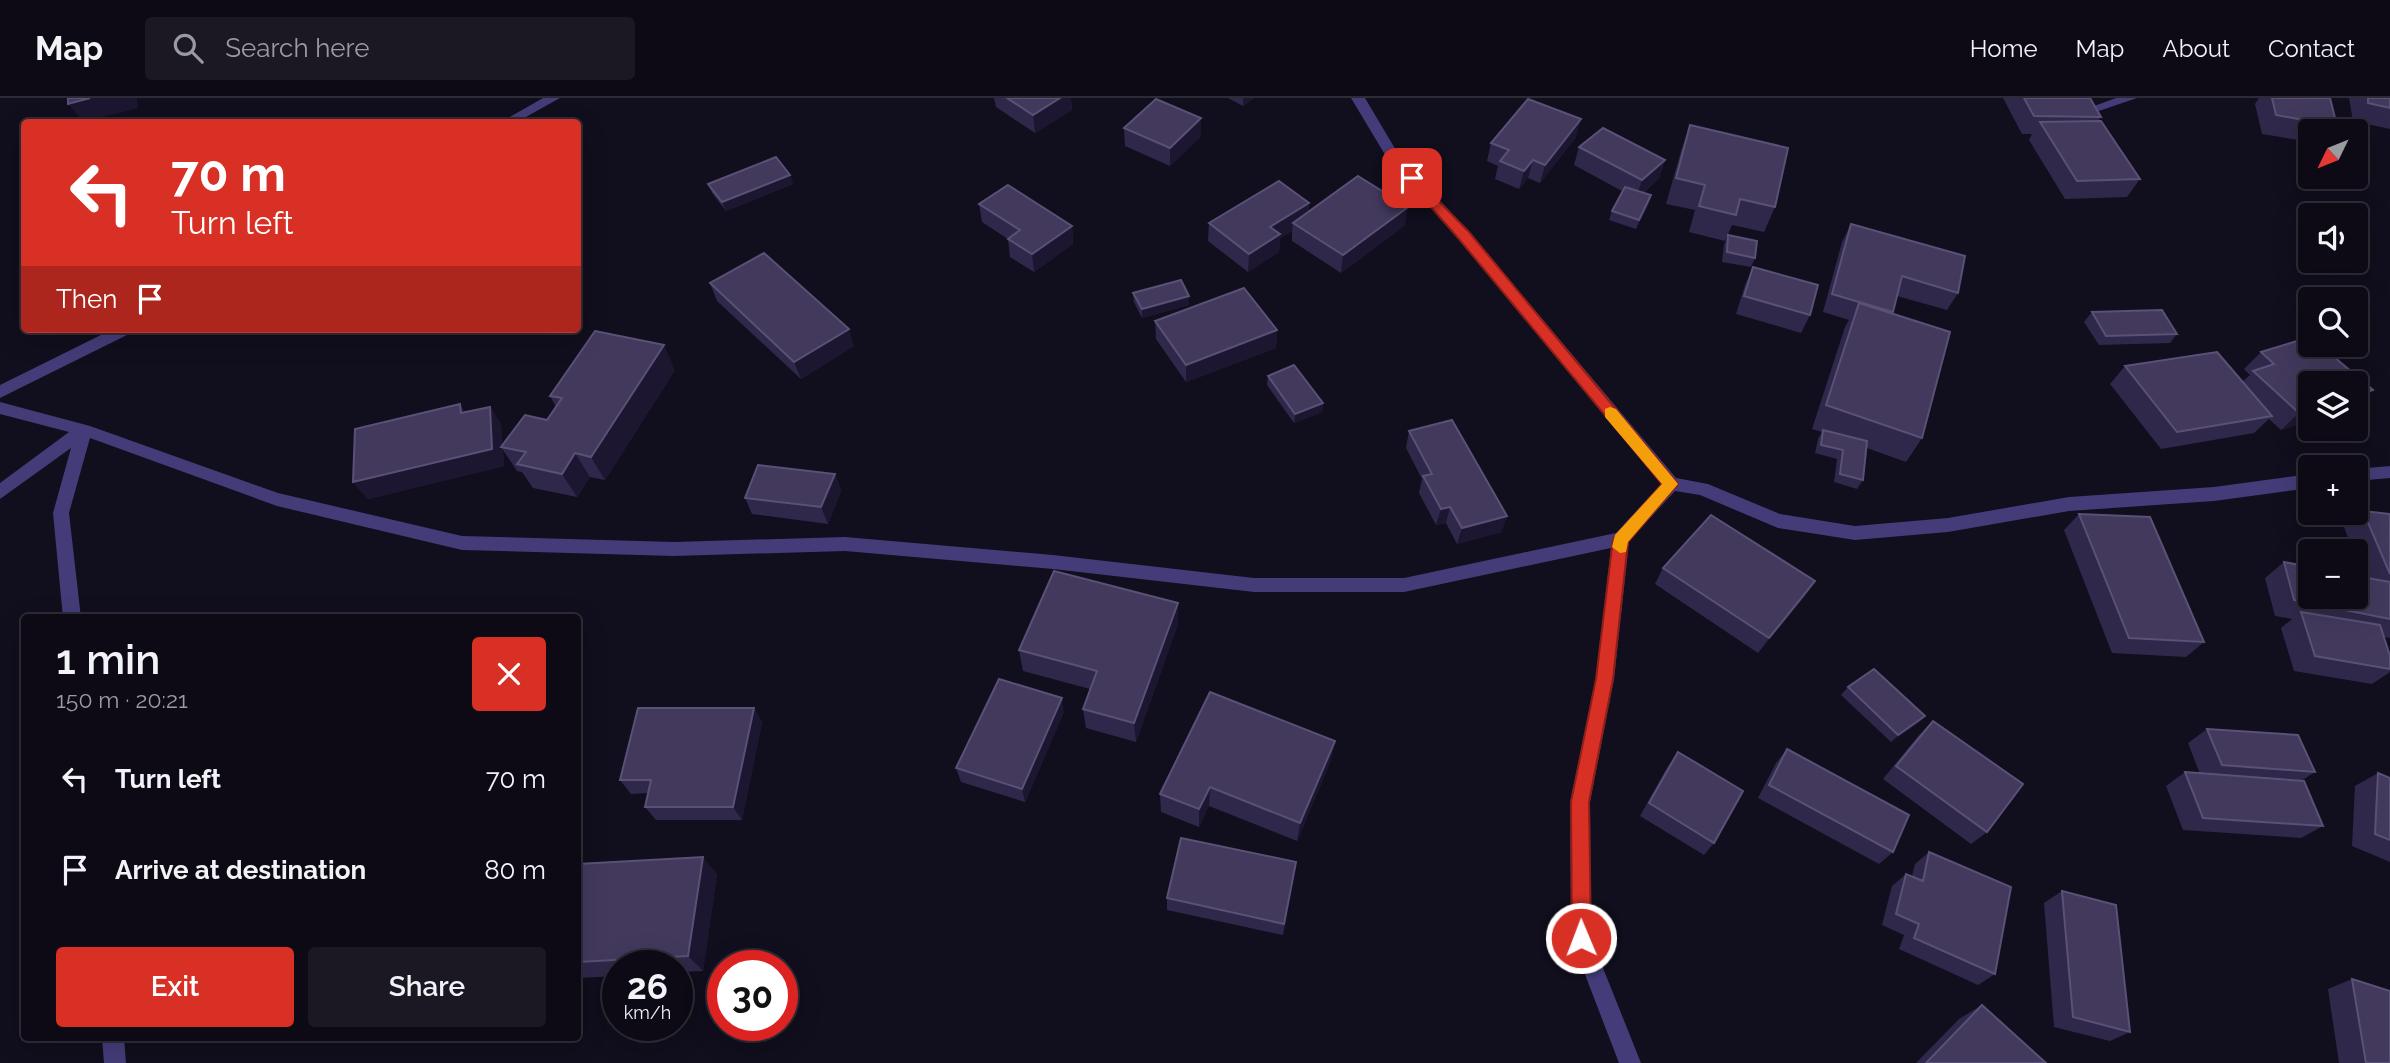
<!DOCTYPE html>
<html lang="en">
<head>
<meta charset="utf-8">
<style>
	body { margin:0; font-family:Raleway,sans-serif; background:#1b1823; color:#f1f3f6; height:100vh; display:flex; flex-direction:column; font-size:26px; white-space:nowrap }
	* { box-sizing:border-box; margin:0 }
	p { font-size:23px; color:#9a9aa1 }
	.icon { flex:none; width:38px; height:38px; fill:none; stroke:currentColor; stroke-width:2; stroke-linecap:round; stroke-linejoin:round }
	.map { position:relative; flex:1; overflow:hidden }
	.panel { position:absolute; left:21px; top:516px; width:560px; height:427px; display:flex; flex-direction:column; background:#0d0a16; border-radius:7px; box-shadow:0 7px 28px #0002,0 0 0 2px #2d2b35 }
	.panel>* { flex:none }
	.hud { position:absolute; left:21px; top:21px; width:560px; height:214px; border-radius:7px; box-shadow:0 7px 28px #0002,0 0 0 2px #2d2b35; background:#d93025; color:#fff; overflow:hidden }
	.needle { width:46px; rotate:227deg }
	.controls { position:absolute; left:2298px; top:21px; display:grid; gap:14px }
	.controls a { display:grid; place-items:center; width:70px; height:70px; border-radius:7px; background:#0d0a16; box-shadow:0 7px 28px #0002,0 0 0 2px #2d2b35; font-size:35px }
	.speed { position:absolute; left:602px; top:852px; display:flex; gap:14px; font-size:35px; font-weight:700; text-align:center }
	.speed>* { display:grid; place-content:center; width:91px; height:91px; border-radius:50%; background:#0d0a16; box-shadow:0 7px 28px #0002,0 0 0 2px #2d2b35; line-height:1 }
	.speed small { font-size:18px; font-weight:400 }
	.speed .limit { border:10px solid #d22; background:#fff; color:#111 }
	.pin { position:absolute; display:grid; place-items:center; width:60px; height:60px; color:#fff; margin:-30px; border-radius:14px; box-shadow:0 4px 10px #0006 }
	.me { position:absolute; width:77px; margin:-38px; rotate:359deg; stroke-linejoin:round; filter:drop-shadow(0 0 5px #0008) }
	.turn { display:flex; align-items:center; gap:24px; height:147px; padding:0 35px; font-size:32px }
	.turn .icon { width:91px; height:91px; stroke-width:2.5 }
	.turn b { display:block; font-size:49px; line-height:60px }
	.then { display:flex; align-items:center; height:66px; padding:0 35px; background:#0003; gap:14px; font-size:26px }
	.round { display:grid; place-items:center; flex:none; width:74px; height:74px; border-radius:7px; background:#1b1823 }
	.overview { display:flex; align-items:center; justify-content:space-between; height:119px; padding:0 35px }
	h1 { font-size:42px; font-weight:600; line-height:52px }
	.button { display:flex; gap:14px; margin-top:auto; padding:14px 35px }
	.button a { flex:1; height:80px; border-radius:7px; background:#d93025; color:#fff; font-size:28px; font-weight:600; line-height:80px; text-align:center }
	.button a+a { background:#1b1823; color:#f1f3f6 }
	ul { padding:0; list-style:none }
	li { display:flex; align-items:center; gap:21px; height:91px; padding:0 35px }
	li div { flex:1 }
	li b { display:block; font-size:26px }
	li em { font-style:normal }
	header { display:flex; align-items:center; gap:42px; box-sizing:border-box; height:98px; padding:0 35px; background:#0d0a16; border-bottom:2px solid #2d2b35 }
	header strong { font-size:33px }
	nav { display:flex; gap:38px; margin-inline-start:auto; font-size:24px }
	.search { width:490px; height:63px; background:#1b1823; display:flex; align-items:center; gap:18px; box-sizing:border-box; padding:0 24px; border-radius:7px; color:#9a9aa1; font-size:26px }
	.map>svg:first-child { display:block }
	.lines { fill:none; stroke-linecap:round; stroke-linejoin:round }
	.minor { fill:#433c78; fill-rule:evenodd }
	.wall { fill:#30284a }
	.shaded-wall { fill:#1c1630 }
	.building { fill:#42395d; stroke:#595176; stroke-width:2 }
	.route { fill:#d93025; stroke:#8d1f18; stroke-width:2 }
	.slow { fill:#f59e0b }
</style>
</head>
<body>
<header>
<strong>Map</strong>
<div class="search"><svg class="icon" aria-label="search" viewBox="0 0 24 24"><circle cx="10" cy="10" r="6"/><path d="M15 15l6 6"/></svg>Search here</div>
<nav><a>Home</a><a>Map</a><a>About</a><a>Contact</a></nav>
</header>
<div class="map">
<svg width="2390" height="965" viewBox="0 0 2390 965">
	<rect width="100%" height="100%" fill="#110e1d"/>
	<g class="lines">
		<g class="minor">
			<polygon points="543,0 560,0 517,24 501,24"/>
			<polygon points="1351,0 1365,0 1400,59 1469,134 1676,380 1708,386 1780,416 1855,428 1948,420 2069,399 2214,389 2310,376 2310,390 2214,403 2069,413 1948,434 1855,442 1778,430 1700,397 1675,393 1629,443 1614,581 1590,704 1591,840 1641,965 1619,965 1571,840 1570,704 1596,581 1611,450 1404,494 1254,494 1053,471 845,453 674,458 462,452 277,408 90,340 69,415 81,520 63,520 53,415 71,350 0,401 0,385 69,334 0,316 0,304 90,328 278,395 462,438 674,444 845,439 1053,457 1254,480 1404,480 1616,435 1661,386 1459,140 1390,65"/>
			<polygon points="2116,0 2137,0 2093,15 2086,11"/>
			<polygon points="113,231 134,231 131,235 0,300 0,287"/>
			<polygon points="2390,368 2390,380 2356,383 2356,371"/>
			<polygon points="102,940 124,940 126,965 104,965"/>
		</g>
	</g>
	<g class="wall">
		<polygon points="994,0 1071,0 1072,12 1035,35 996,9"/>
		<polygon points="1228,0 1254,0 1243,8"/>
		<polygon points="2003,0 2090,0 2101,19 2098,23 2140,81 2127,99 2065,101 2029,42 2032,36 2022,36"/>
		<polygon points="2259,0 2272,0 2337,28 2333,33 2310,33 2310,44 2262,36 2255,6"/>
		<polygon points="2349,0 2390,0 2390,31 2353,23"/>
		<polygon points="1690,27 1775,109 1764,134 1732,127 1725,143 1689,134 1695,112 1666,106 1681,53"/>
		<polygon points="1124,30 1201,38 1170,68 1125,48"/>
		<polygon points="1576,39 1540,85 1528,80 1519,91 1495,81 1498,68 1487,63 1491,45"/>
		<polygon points="1579,49 1665,62 1659,80 1643,95 1651,97 1648,107 1636,131 1609,122 1612,113 1622,93 1574,67"/>
		<polygon points="790,77 793,86 726,113 712,95 708,86"/>
		<polygon points="1309,105 1309,114 1405,127 1341,175 1292,143 1292,133 1280,140 1279,154 1248,174 1208,143 1209,125"/>
		<polygon points="979,106 1072,128 1073,146 1034,174 1010,159 1008,141 982,124"/>
		<polygon points="1851,126 1958,195 1947,212 1897,198 1892,215 1922,340 1906,364 1867,350 1863,382 1857,391 1834,384 1837,361 1815,355 1818,341 1822,334 1812,331 1845,229 1849,222 1823,214 1842,144"/>
		<polygon points="1728,137 1755,160 1751,169 1722,164 1724,147"/>
		<polygon points="1753,169 1810,217 1801,235 1736,216 1745,187"/>
		<polygon points="710,185 854,248 801,281 717,203"/>
		<polygon points="1133,195 1189,198 1189,207 1142,220 1134,204"/>
		<polygon points="2092,214 2177,236 2170,245 2099,247 2084,224"/>
		<polygon points="1155,223 1277,232 1276,250 1186,284 1156,241"/>
		<polygon points="2310,239 2310,323 2281,332 2269,321 2254,335 2161,351 2110,286 2125,268 2242,284 2250,277 2244,271 2261,254"/>
		<polygon points="675,272 605,382 590,379 577,399 533,390 522,374 517,373 503,352 504,368 368,401 353,384 466,314 490,309 501,326 502,348 547,322 556,309 550,298"/>
		<polygon points="1268,278 1323,305 1322,314 1294,325 1267,287"/>
		<polygon points="1409,333 1507,418 1501,434 1457,446 1446,425 1436,427 1419,395 1422,381 1406,350"/>
		<polygon points="835,376 841,393 828,426 752,416 745,400"/>
		<polygon points="2363,413 2390,416 2390,540 2384,539 2390,574 2372,586 2294,573 2281,530 2292,521 2275,518 2265,480 2284,464 2364,479 2356,459 2356,453 2353,453 2344,429"/>
		<polygon points="2079,416 2204,544 2186,559 2112,555 2064,432"/>
		<polygon points="1663,470 1815,483 1804,499 1758,555 1655,486"/>
		<polygon points="1178,526 1136,644 1086,630 1083,611 1090,591 1023,573 1019,552"/>
		<polygon points="1848,589 1925,618 1918,625 1891,644 1841,597"/>
		<polygon points="754,610 762,624 742,722 656,722 645,709 648,695 631,696 620,682"/>
		<polygon points="1064,614 1025,704 961,684 956,670"/>
		<polygon points="1933,623 1987,734 1971,746 1883,681 1919,637"/>
		<polygon points="2207,631 2315,674 2301,683 2323,728 2301,740 2183,732 2166,688 2185,674 2200,676 2188,645"/>
		<polygon points="1787,651 1893,754 1879,766 1758,700 1776,665"/>
		<polygon points="1678,654 1714,745 1704,757 1640,718 1668,668"/>
		<polygon points="1331,662 1297,743 1209,708 1199,729 1161,714 1160,696"/>
		<polygon points="2378,675 2390,680 2390,764 2352,748 2355,688"/>
		<polygon points="1929,754 1995,876 1978,887 1899,851 1904,837 1882,827 1892,788 1906,776 1912,778 1915,766"/>
		<polygon points="1296,764 1283,837 1167,812 1167,800"/>
		<polygon points="578,766 717,776 703,873 677,874 677,868 618,868 618,878 578,880"/>
		<polygon points="2062,793 2130,934 2110,943 2054,929 2044,805"/>
		<polygon points="2352,881 2390,965 2339,965 2328,891"/>
		<polygon points="1982,907 2046,965 1916,965 1959,921"/>
	</g>
	<g class="shaded-wall">
		<polygon points="90,0 137,0 138,10 84,24 68,6"/>
		<polygon points="1060,0 1071,0 1072,12 1035,35 1033,17"/>
		<polygon points="1243,0 1254,0 1243,8"/>
		<polygon points="1201,20 1201,38 1170,68 1170,50"/>
		<polygon points="1581,21 1576,39 1540,85 1545,67"/>
		<polygon points="1533,62 1528,80 1519,91 1524,73"/>
		<polygon points="1665,62 1659,80 1636,100 1642,82"/>
		<polygon points="790,77 793,86 726,113 722,104"/>
		<polygon points="1651,97 1648,107 1636,131 1639,122"/>
		<polygon points="1309,105 1308,123 1293,125 1292,133 1280,140 1279,154 1248,174 1249,156 1270,129"/>
		<polygon points="1408,109 1405,127 1341,175 1343,157"/>
		<polygon points="1072,128 1073,146 1034,174 1032,156"/>
		<polygon points="1189,198 1189,207 1142,220 1142,211"/>
		<polygon points="849,231 854,248 801,281 794,264"/>
		<polygon points="1277,232 1276,250 1186,284 1186,267"/>
		<polygon points="664,247 675,272 605,382 591,359"/>
		<polygon points="2373,292 2356,308 2356,298"/>
		<polygon points="1323,305 1322,314 1294,325 1295,316"/>
		<polygon points="460,306 472,323 461,315"/>
		<polygon points="490,309 501,326 503,350 501,349 503,352 504,368 368,401 353,384"/>
		<polygon points="2310,312 2310,323 2281,332 2299,315"/>
		<polygon points="575,355 590,379 577,399 562,376"/>
		<polygon points="835,376 841,393 828,426 821,409"/>
		<polygon points="1450,409 1446,425 1436,427 1441,411"/>
		<polygon points="1507,418 1501,434 1457,446 1462,430"/>
		<polygon points="1815,483 1804,499 1758,555 1769,540"/>
		<polygon points="1178,505 1178,526 1136,644 1134,625"/>
		<polygon points="1062,600 1064,614 1025,704 1022,691"/>
		<polygon points="754,610 762,624 742,722 733,709"/>
		<polygon points="1925,618 1918,625 1891,644 1898,637"/>
		<polygon points="1335,643 1331,662 1297,743 1300,725"/>
		<polygon points="1210,689 1209,708 1199,729 1199,711"/>
		<polygon points="703,759 717,776 703,873 688,858"/>
	</g>
	<g class="building">
		<polygon points="68,0 90,0 68,6"/>
		<polygon points="1007,0 1060,0 1033,17"/>
		<polygon points="2024,0 2090,0 2101,19 2034,18"/>
		<polygon points="2272,0 2330,0 2337,28 2276,17"/>
		<polygon points="2368,0 2390,0 2390,10 2368,5"/>
		<polygon points="1156,1 1201,20 1170,50 1124,30"/>
		<polygon points="1528,1 1581,21 1545,67 1533,62 1524,73 1500,63 1509,52 1491,45"/>
		<polygon points="2101,23 2140,81 2077,83 2040,24"/>
		<polygon points="1690,27 1788,50 1775,109 1740,101 1736,117 1699,108 1705,87 1676,80"/>
		<polygon points="1603,30 1665,62 1642,82 1579,49"/>
		<polygon points="776,59 790,77 722,104 708,86"/>
		<polygon points="1358,78 1408,109 1343,157 1293,125"/>
		<polygon points="1279,83 1309,105 1270,129 1280,136 1249,156 1209,125"/>
		<polygon points="1008,87 1072,128 1032,156 1008,141 1020,132 979,106"/>
		<polygon points="1625,89 1651,97 1639,122 1612,113"/>
		<polygon points="1851,126 1965,158 1958,195 1902,178 1893,214 1832,196"/>
		<polygon points="1728,137 1757,143 1755,160 1727,154"/>
		<polygon points="764,155 849,231 794,264 710,185"/>
		<polygon points="1753,169 1818,187 1810,217 1744,198"/>
		<polygon points="1181,182 1189,198 1142,211 1133,195"/>
		<polygon points="1244,190 1277,232 1186,267 1155,223"/>
		<polygon points="1859,205 1950,234 1922,340 1826,307"/>
		<polygon points="2162,212 2177,236 2106,238 2092,214"/>
		<polygon points="595,233 664,247 591,359 575,355 562,376 517,366 526,354 501,349 525,317 547,322 562,300 550,298"/>
		<polygon points="2310,239 2310,247 2320,247 2373,292 2356,298 2356,285 2310,285 2310,312 2299,315 2253,273 2274,266 2261,254"/>
		<polygon points="2217,254 2272,318 2177,334 2125,268"/>
		<polygon points="1294,267 1323,305 1295,316 1268,278"/>
		<polygon points="460,306 461,315 490,309 492,351 353,384 355,331"/>
		<polygon points="1452,322 1507,418 1462,430 1450,409 1441,411 1423,378 1432,376 1409,333"/>
		<polygon points="1823,332 1867,343 1863,382 1840,376 1843,352 1821,347"/>
		<polygon points="758,367 835,376 821,409 745,400"/>
		<polygon points="2363,413 2390,416 2390,476"/>
		<polygon points="2079,416 2150,419 2204,544 2129,540"/>
		<polygon points="1711,417 1815,483 1769,540 1663,470"/>
		<polygon points="2284,464 2310,469 2310,499 2356,499 2356,478 2390,484 2390,521 2294,502"/>
		<polygon points="1054,473 1178,505 1134,625 1083,611 1097,573 1019,552"/>
		<polygon points="2301,514 2380,527 2390,558 2390,571 2315,558"/>
		<polygon points="1874,571 1925,618 1898,637 1848,589"/>
		<polygon points="999,581 1062,600 1022,691 956,670"/>
		<polygon points="1210,594 1335,643 1300,725 1210,689 1199,711 1160,696"/>
		<polygon points="638,610 754,610 733,709 645,709 651,682 620,682"/>
		<polygon points="1933,623 2023,686 1987,734 1896,668"/>
		<polygon points="2207,631 2298,637 2315,674 2222,667"/>
		<polygon points="1787,651 1909,717 1893,754 1769,687"/>
		<polygon points="1678,654 1743,693 1714,745 1649,705"/>
		<polygon points="2185,674 2304,683 2323,728 2203,720"/>
		<polygon points="2378,675 2390,680 2390,742 2375,736"/>
		<polygon points="1181,740 1296,764 1284,826 1167,800"/>
		<polygon points="1929,754 2011,789 1995,876 1914,840 1919,826 1896,816 1906,776 1923,783"/>
		<polygon points="703,759 688,858 578,864 578,766"/>
		<polygon points="2062,793 2116,807 2130,934 2073,919"/>
		<polygon points="2352,881 2390,893 2390,965 2366,965"/>
		<polygon points="1982,907 2046,965 1926,965"/>
	</g>
	<polygon class="route" points="1412,76 1469,134 1678,386 1628,444 1613,581 1589,704 1591,840 1588,846 1581,849 1575,846 1572,840 1571,704 1596,581 1613,441 1662,386 1459,141 1408,83 1406,80"/>
	<polygon class="slow" points="1610,309 1616,311 1678,386 1628,444 1626,454 1620,455 1612,449 1615,437 1662,386 1605,319 1605,311"/>
</svg>
<div class="controls">
<a><svg class="needle" viewBox="-14 -14 28 28"><path d="M0-13l5 13h-10z" fill="#e53935"/><path d="M0 13l5-13h-10z" fill="#9a9aa1"/></svg></a>
<a><svg class="icon" aria-label="sound" viewBox="0 0 24 24"><path d="M4 9h4l5-4v14l-5-4H4zM17 9q2 3 0 6"/></svg></a>
<a><svg class="icon" aria-label="search" viewBox="0 0 24 24"><circle cx="10" cy="10" r="6"/><path d="M15 15l6 6"/></svg></a>
<a><svg class="icon" aria-label="layers" viewBox="0 0 24 24"><path d="M12 4l9 5-9 5-9-5zM3 14l9 5 9-5"/></svg></a>
<a>+</a>
<a>−</a>
</div>
<div class="speed"><div>26<small>km/h</small></div><div class="limit">30</div></div>
<div class="pin" style="left:1412px;top:80px;background:#d93025"><svg class="icon" aria-label="arrive" viewBox="0 0 24 24"><path d="M6 21V4h12l-3 4 3 4H6"/></svg></div>
<svg class="me" style="left:1581px;top:840px" viewBox="-20 -20 40 40"><circle r="17" fill="#d93025" stroke="#fff" stroke-width="3"/><path d="M0-11L8 9 0 5-8 9z" fill="#fff"/></svg>
<div class="hud">
<div class="turn"><svg class="icon" aria-label="left" viewBox="0 0 24 24"><path d="M17 20v-9H6M10 6l-5 5 5 5"/></svg><div><b>70 m</b>Turn left</div></div>
<div class="then">Then<svg class="icon" aria-label="arrive" viewBox="0 0 24 24"><path d="M6 21V4h12l-3 4 3 4H6"/></svg></div>
</div>
<section class="panel">
<div class="overview"><div><h1>1 min</h1><p>150 m · 20:21</p></div><a class="round" style="background:#d93025;color:#fff"><svg class="icon" aria-label="close" viewBox="0 0 24 24"><path d="M6 6l12 12M18 6L6 18"/></svg></a></div>
<ul>
<li><svg class="icon" aria-label="left" viewBox="0 0 24 24"><path d="M17 20v-9H6M10 6l-5 5 5 5"/></svg><div><b>Turn left</b></div><em>70 m</em></li>
<li><svg class="icon" aria-label="arrive" viewBox="0 0 24 24"><path d="M6 21V4h12l-3 4 3 4H6"/></svg><div><b>Arrive at destination</b></div><em>80 m</em></li>
</ul>
<div class="button"><a>Exit</a><a>Share</a></div>
</section>
</div>
</body>
</html>
